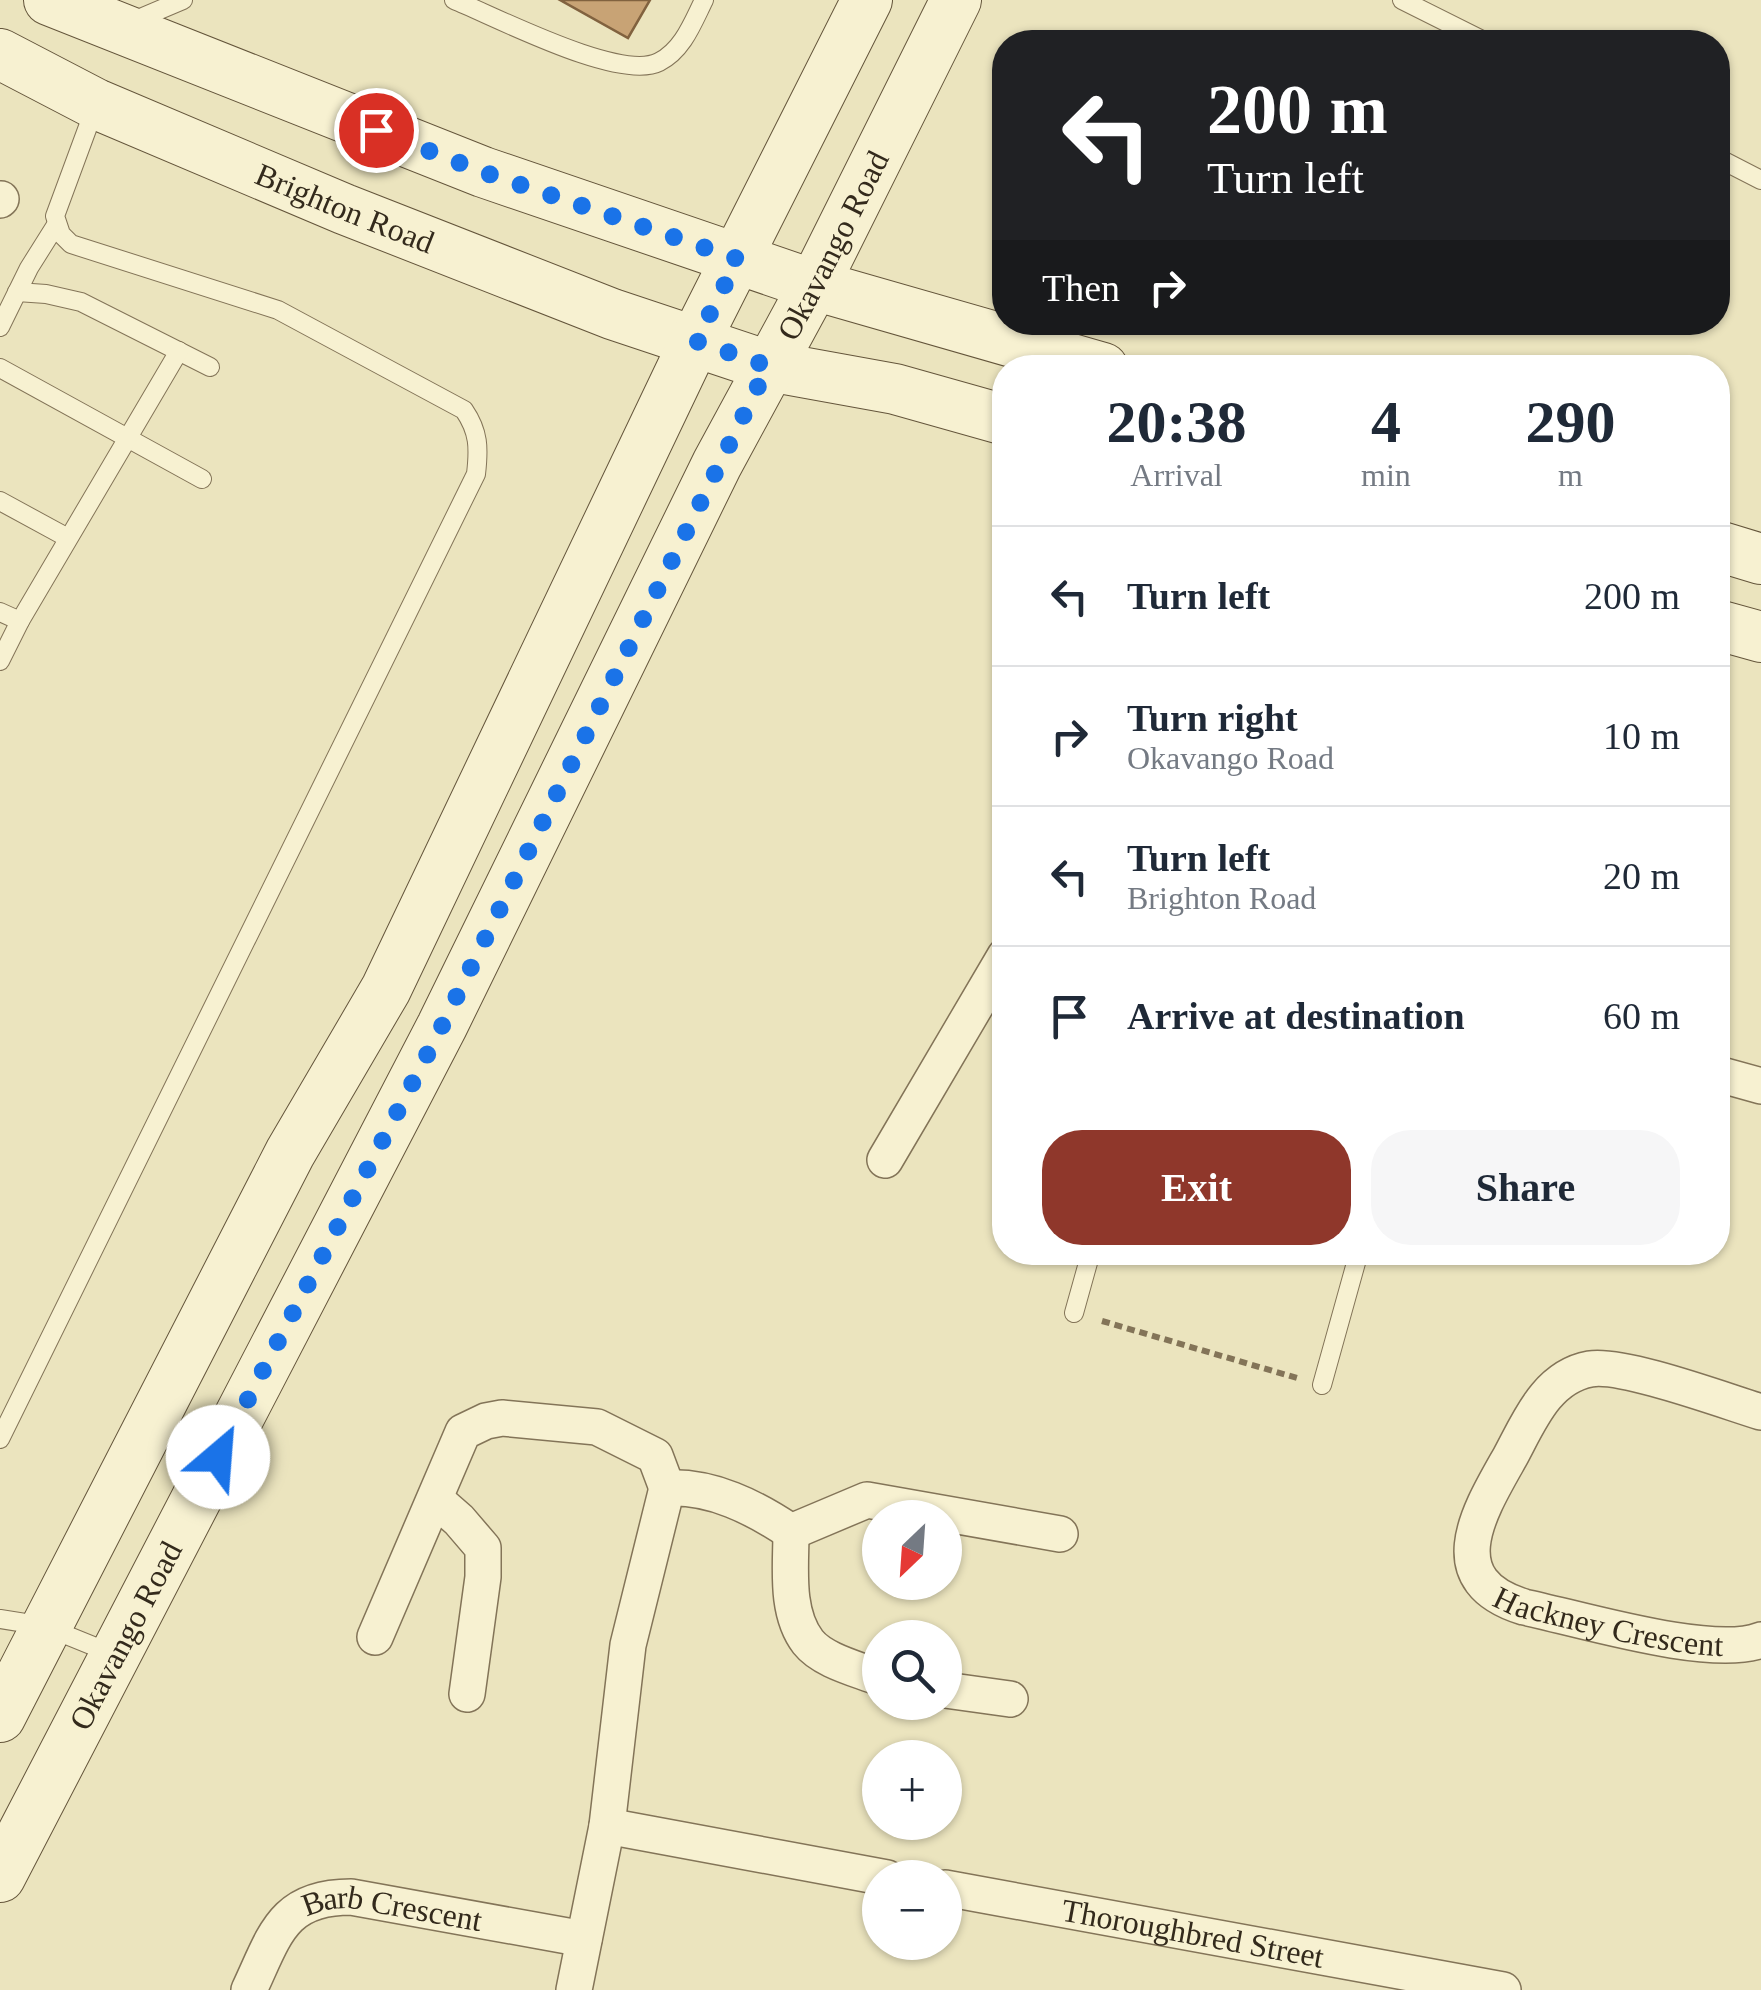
<!DOCTYPE html>
<html lang="en">
<head>
<meta charset="utf-8">
<style>
	body { margin:0; font-family:Georgia,serif; background:#f6f6f7; color:#1f2937; height:100vh; display:flex; flex-direction:column; font-size:38px; white-space:nowrap }
	* { box-sizing:border-box; margin:0 }
	p { font-size:32px; color:#747a83 }
	.icon { flex:none; width:55px; height:55px; fill:none; stroke:currentColor; stroke-width:2; stroke-linecap:round; stroke-linejoin:round }
	.map { position:relative; flex:1; overflow:hidden }
	.side { position:absolute; left:992px; top:355px; width:738px; height:910px; display:flex; flex-direction:column; background:#fff; border-radius:40px; box-shadow:0 2px 8px #0004 }
	.side>* { flex:none }
	.guide { position:absolute; left:992px; top:30px; width:738px; height:305px; border-radius:40px; box-shadow:0 2px 8px #0004; background:#202124; color:#fff; overflow:hidden }
	.needle { width:65px; rotate:205deg }
	.controls { position:absolute; left:862px; top:1500px; display:grid; gap:20px }
	.controls a { display:grid; place-items:center; width:100px; height:100px; border-radius:50%; background:#fff; box-shadow:0 2px 8px #0004; font-size:50px }
	.pin { position:absolute; display:grid; place-items:center; width:85px; height:85px; color:#fff; margin:-42px; border:5px solid #fff; border-radius:50%; box-shadow:0 2px 10px #0007 }
	.me { position:absolute; width:110px; margin:-55px; rotate:27deg; stroke-linejoin:round; filter:drop-shadow(0 0 8px #0008) }
	.turn { display:flex; align-items:center; gap:35px; height:210px; padding:0 50px; font-size:45px }
	.turn .icon { width:130px; height:130px; stroke-width:2.5 }
	.turn b { display:block; font-size:70px; line-height:85px }
	.then { display:flex; align-items:center; height:95px; padding:0 50px; background:#0003; gap:20px; font-size:38px }
	.eta { display:flex; justify-content:space-evenly; align-items:center; height:170px; text-align:center }
	.eta b { font-size:60px; font-weight:600; line-height:70px }
	.cta { display:flex; gap:20px; margin-top:auto; padding:20px 50px }
	.cta a { flex:1; height:115px; border-radius:40px; background:#8f372b; color:#fff; font-size:40px; font-weight:600; line-height:115px; text-align:center }
	.cta a+a { background:#f6f6f7; color:#1f2937 }
	ul { padding:0; list-style:none }
	li { display:flex; align-items:center; gap:30px; height:140px; padding:0 50px; border-top:2px solid #e0e1e3 }
	li div { flex:1 }
	li b { display:block; font-size:38px }
	li em { font-style:normal }
	.map>svg:first-child { display:block }
	.building { fill:#c8a375; stroke:#81623f; stroke-width:2.5 }
	.lines { fill:none; stroke-linecap:round; stroke-linejoin:round }
	.lane-casing { stroke:#837458; stroke-width:20 }
	.street-casing { stroke:#837458; stroke-width:38 }
	.secondary-casing { stroke:#64553b; stroke-width:52 }
	.path { stroke:#837458; stroke-width:6; stroke-dasharray:8 5; stroke-linecap:butt }
	.lane { stroke:#f7f1d1; stroke-width:18 }
	.street { stroke:#f7f1d1; stroke-width:35 }
	.secondary { stroke:#f7f1d1; stroke-width:50 }
	.route { stroke:#1a73e8; stroke-width:18; stroke-dasharray:0 32.4 }
	.labels { text-anchor:middle; stroke-width:10; stroke-linejoin:round; paint-order:stroke }
	.street-label { font-size:32px; fill:#332a1c; stroke:#f3edcd }
</style>
</head>
<body>
<div class="map">
<svg width="1761" height="1990" viewBox="0 0 1761 1990">
	<rect width="100%" height="100%" fill="#ebe4be"/>
	<polygon class="building" points="560,0 650,0 628,38"/>
	<g class="lines">
		<defs>
			<g id="lane">
				<path d="M454,0C496,17 620,82 659,62C683,50 693,22 704,0"/>
				<polyline points="1402,0 1486,42"/>
				<polyline points="131,22 183,0"/>
				<polyline points="1718,158 1761,180"/>
				<polyline points="17,292 46,294 81,302 210,367"/>
				<polyline points="0,327 29,268 56,225"/>
				<polyline points="0,368 202,479"/>
				<polyline points="0,501 68,538"/>
				<polyline points="0,612 20,621 179,351"/>
				<polyline points="0,661 20,621"/>
				<polyline points="1074,1313 1091,1252"/>
				<polyline points="1322,1385 1359,1252"/>
				<path d="M0,1439L476,474C479,448 479,432 464,410L278,310L71,244L61,234L55,216L96,105"/>
				<polyline points="0,1619 44,1626 113,1654"/>
			</g>
			<g id="street">
				<polyline points="0,200 1,199"/>
				<polyline points="1718,1074 1761,1086"/>
				<polyline points="885,1160 1005,956"/>
				<path id="s1" d="M1761,1412C1725,1401 1622,1363 1590,1369C1546,1377 1529,1422 1510,1457C1480,1510 1436,1580 1524,1607C1581,1619 1711,1659 1761,1640"/>
				<polyline points="435,1499 459,1520 483,1548 483,1577 467,1694"/>
				<path d="M791,1532C791,1567 785,1612 808,1642C823,1661 858,1669 880,1678"/>
				<polyline points="375,1637 463,1432 486,1421 502,1418 597,1427 655,1456 667,1488"/>
				<polyline points="945,1690 1010,1699"/>
				<polyline points="607,1826 887,1878"/>
				<path id="s2" d="M945,1888L1503,1990"/>
				<path id="s3" d="M249,1990C275,1935 282,1897 351,1897L584,1939"/>
				<path d="M574,1990L607,1826L628,1645L667,1488C712,1486 754,1507 791,1532L867,1500L1060,1534"/>
			</g>
			<g id="secondary">
				<polyline points="49,0 483,172 814,285 1103,368"/>
				<path id="s4" d="M0,54L96,104L344,209L612,314L768,366L895,389L1005,420"/>
				<polyline points="1718,546 1761,559"/>
				<polyline points="1718,625 1761,637"/>
				<polyline points="0,1717 290,1153 386,989 695,341 867,0"/>
				<path id="s5" d="M0,1877L442,1026L717,464L814,285L956,0"/>
			</g>
		</defs>
		<use href="#lane" class="lane-casing"/>
		<use href="#street" class="street-casing"/>
		<use href="#secondary" class="secondary-casing"/>
		<polyline class="path" points="1102,1321 1297,1378"/>
		<use href="#lane" class="lane"/>
		<use href="#street" class="street"/>
		<use href="#secondary" class="secondary"/>
	</g>
	<g class="lines">
		<polyline class="route" points="218,1457 442,1026 768,366 696,341 738,259 483,172 376,130"/>
	</g>
	<g class="labels">
		<g class="street-label">
			<text dy="11" stroke="none"><textPath href="#s4" startOffset="378">Brighton Road</textPath></text>
			<text dy="11" stroke="none"><textPath href="#s5" startOffset="1832">Okavango Road</textPath></text>
			<text dy="11" stroke="none"><textPath href="#s1" startOffset="572">Hackney Crescent</textPath></text>
			<text dy="11" stroke="none"><textPath href="#s5" startOffset="272">Okavango Road</textPath></text>
			<text dy="11" stroke="none"><textPath href="#s3" startOffset="192">Barb Crescent</textPath></text>
			<text dy="11" stroke="none"><textPath href="#s2" startOffset="252">Thoroughbred Street</textPath></text>
		</g>
	</g>
</svg>
<div class="controls">
<a><svg class="needle" viewBox="-14 -14 28 28"><path d="M0-13l5 13h-10z" fill="#e53935"/><path d="M0 13l5-13h-10z" fill="#747a83"/></svg></a>
<a><svg class="icon" aria-label="search" viewBox="0 0 24 24"><circle cx="10" cy="10" r="6"/><path d="M15 15l6 6"/></svg></a>
<a>+</a>
<a>−</a>
</div>
<div class="pin" style="left:376px;top:130px;background:#d93025"><svg class="icon" aria-label="arrive" viewBox="0 0 24 24"><path d="M6 21V4h12l-3 4 3 4H6"/></svg></div>
<svg class="me" style="left:218px;top:1457px" viewBox="-20 -20 40 40"><circle r="19" fill="#fff"/><path d="M0-13L10 11 0 6-10 11z" fill="#1a73e8"/></svg>
<div class="guide">
<div class="turn"><svg class="icon" aria-label="left" viewBox="0 0 24 24"><path d="M17 20v-9H6M10 6l-5 5 5 5"/></svg><div><b>200 m</b>Turn left</div></div>
<div class="then">Then<svg class="icon" aria-label="right" viewBox="0 0 24 24"><path d="M7 20v-9h11M14 6l5 5-5 5"/></svg></div>
</div>
<section class="side">
<div class="eta">
<div><b>20:38</b><p>Arrival</p></div>
<div><b>4</b><p>min</p></div>
<div><b>290</b><p>m</p></div>
</div>
<ul>
<li><svg class="icon" aria-label="left" viewBox="0 0 24 24"><path d="M17 20v-9H6M10 6l-5 5 5 5"/></svg><div><b>Turn left</b></div><em>200 m</em></li>
<li><svg class="icon" aria-label="right" viewBox="0 0 24 24"><path d="M7 20v-9h11M14 6l5 5-5 5"/></svg><div><b>Turn right</b><p>Okavango Road</p></div><em>10 m</em></li>
<li><svg class="icon" aria-label="left" viewBox="0 0 24 24"><path d="M17 20v-9H6M10 6l-5 5 5 5"/></svg><div><b>Turn left</b><p>Brighton Road</p></div><em>20 m</em></li>
<li><svg class="icon" aria-label="arrive" viewBox="0 0 24 24"><path d="M6 21V4h12l-3 4 3 4H6"/></svg><div><b>Arrive at destination</b></div><em>60 m</em></li>
</ul>
<div class="cta"><a>Exit</a><a>Share</a></div>
</section>
</div>
</body>
</html>
